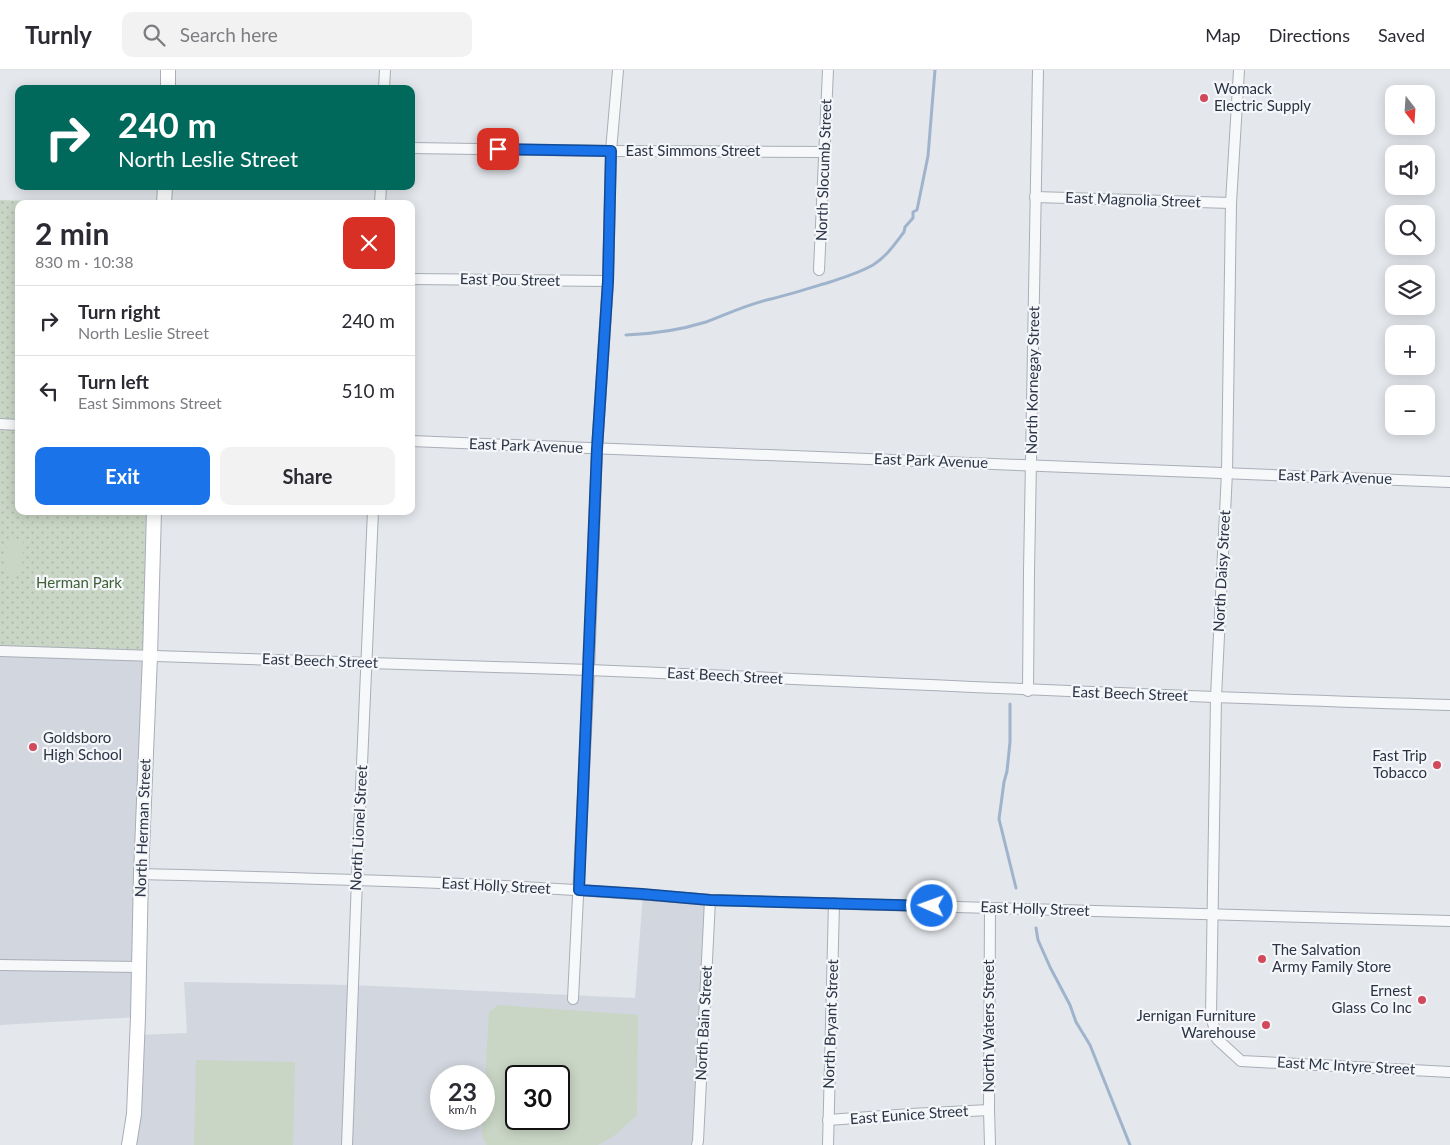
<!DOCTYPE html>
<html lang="en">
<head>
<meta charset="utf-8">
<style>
	body { margin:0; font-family:Lato,sans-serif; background:#f2f2f3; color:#2b2b33; height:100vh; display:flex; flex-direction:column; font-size:19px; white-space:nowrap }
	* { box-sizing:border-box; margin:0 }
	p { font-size:16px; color:#7c7c81 }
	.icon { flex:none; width:28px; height:28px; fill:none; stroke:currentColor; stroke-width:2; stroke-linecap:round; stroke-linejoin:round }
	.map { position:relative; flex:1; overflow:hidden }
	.drawer { position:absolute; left:15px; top:130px; width:400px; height:315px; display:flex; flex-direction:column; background:#fff; border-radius:10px; box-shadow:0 2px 12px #0003 }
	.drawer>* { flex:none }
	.top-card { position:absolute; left:15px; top:15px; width:400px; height:105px; border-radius:10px; box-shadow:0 2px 12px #0003; background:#00695c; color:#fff; overflow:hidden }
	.needle { width:32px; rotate:163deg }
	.buttons { position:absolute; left:1385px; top:15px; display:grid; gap:10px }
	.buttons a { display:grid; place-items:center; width:50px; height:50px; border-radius:10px; background:#fff; box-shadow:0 2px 12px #0003; font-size:25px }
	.speed { position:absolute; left:430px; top:995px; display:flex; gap:10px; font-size:25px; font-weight:700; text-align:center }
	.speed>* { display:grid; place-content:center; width:65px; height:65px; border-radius:50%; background:#fff; box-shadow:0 2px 12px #0003; line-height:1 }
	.speed small { font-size:12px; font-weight:400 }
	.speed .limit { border:2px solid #111; border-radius:8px; background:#fff; color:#111 }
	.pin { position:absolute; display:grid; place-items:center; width:42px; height:42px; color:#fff; margin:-21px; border-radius:10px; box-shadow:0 2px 8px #0006 }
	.me { position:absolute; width:55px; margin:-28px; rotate:272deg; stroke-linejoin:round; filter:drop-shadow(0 0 4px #0008) }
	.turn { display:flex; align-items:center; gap:18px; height:105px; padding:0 20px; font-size:22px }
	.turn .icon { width:65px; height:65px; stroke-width:2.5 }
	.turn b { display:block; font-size:35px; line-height:42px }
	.round { display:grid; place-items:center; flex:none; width:52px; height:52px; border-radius:10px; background:#f2f2f3 }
	.headline { display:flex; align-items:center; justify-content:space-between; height:85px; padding:0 20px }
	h1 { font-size:30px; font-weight:700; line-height:38px }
	.primary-button { display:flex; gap:10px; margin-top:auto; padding:10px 20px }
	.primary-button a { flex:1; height:58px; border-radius:10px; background:#1a73e8; color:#fff; font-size:20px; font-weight:700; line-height:58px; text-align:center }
	.primary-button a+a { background:#f2f2f3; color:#2b2b33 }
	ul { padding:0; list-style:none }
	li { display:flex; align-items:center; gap:15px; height:70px; padding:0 20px; border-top:1px solid #e1e1e2 }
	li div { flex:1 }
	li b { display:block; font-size:19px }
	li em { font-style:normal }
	header { display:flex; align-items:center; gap:30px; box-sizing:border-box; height:70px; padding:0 25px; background:#fff; border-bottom:1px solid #e1e1e2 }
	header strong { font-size:24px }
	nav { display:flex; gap:28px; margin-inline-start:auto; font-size:18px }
	.search { width:350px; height:45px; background:#f2f2f3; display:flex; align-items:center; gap:12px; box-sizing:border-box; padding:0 18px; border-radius:10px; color:#7c7c81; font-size:19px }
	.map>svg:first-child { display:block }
	.built { fill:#d2d6de; fill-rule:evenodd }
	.park { fill:url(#park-dots) }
	.pitch { fill:#c9d6c5; fill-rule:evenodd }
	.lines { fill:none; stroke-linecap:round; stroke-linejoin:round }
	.stream { stroke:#9fb4cc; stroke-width:3 }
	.street-casing { stroke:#a9aeb7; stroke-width:12 }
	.secondary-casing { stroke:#a9aeb7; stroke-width:16 }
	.street { stroke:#f7f8fa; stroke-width:10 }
	.secondary { stroke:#fff; stroke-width:14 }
	.route-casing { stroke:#114b97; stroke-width:12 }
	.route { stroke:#1a73e8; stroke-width:9 }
	.poi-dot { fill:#d1495b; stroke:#f4f6f9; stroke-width:2 }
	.labels { text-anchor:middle; stroke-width:4.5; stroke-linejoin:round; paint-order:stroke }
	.poi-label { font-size:15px; fill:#2b3445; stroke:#f4f6f9; text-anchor:start }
	.street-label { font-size:15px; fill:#2b3445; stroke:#f4f6f9 }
	.park-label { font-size:15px; fill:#3f6138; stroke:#f4f6f9 }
</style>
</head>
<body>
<header>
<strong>Turnly</strong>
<div class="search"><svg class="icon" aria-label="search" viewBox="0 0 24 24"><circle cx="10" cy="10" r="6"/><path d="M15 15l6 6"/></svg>Search here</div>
<nav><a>Map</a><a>Directions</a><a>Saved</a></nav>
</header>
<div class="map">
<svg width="1450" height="1075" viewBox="0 0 1450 1075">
	<defs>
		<pattern id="park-dots" width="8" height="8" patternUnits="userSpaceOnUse" patternTransform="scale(1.25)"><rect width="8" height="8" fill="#c9d6c5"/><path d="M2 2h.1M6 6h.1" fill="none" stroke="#adb8ab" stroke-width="1.8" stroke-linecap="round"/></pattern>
	</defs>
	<rect width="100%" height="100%" fill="#e4e7ec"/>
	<g class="built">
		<polygon points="0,581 150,586 138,947 0,955"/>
		<path d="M643,824L710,830L697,1075H129L137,965L187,963L184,912L353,915L635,928ZM441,1006H484V1049H441ZM516,1006H559V1049H516Z"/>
	</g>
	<polygon class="park" points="0,130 120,134 19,134 19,441 154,441 150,586 0,581"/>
	<g class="pitch">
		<polygon points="7,471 23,471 22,506 6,506"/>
		<path d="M498,935L638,945L637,1045L614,1066L598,1075H487L482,1067L489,942ZM516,1006H559V1049H516Z"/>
		<polygon points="196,990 295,992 293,1075 194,1075"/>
	</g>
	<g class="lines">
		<g class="stream">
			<path d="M626,265C653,264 680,260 706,252C727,244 748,234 771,229C791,224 810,218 830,212C845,207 859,203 873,195C886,187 895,174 904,162L905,157L913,148V142L917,140L928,86L935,0"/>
			<polyline points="1010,634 1010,672 1007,701 1004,712 999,749 1016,818"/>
			<polyline points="1036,858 1038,870 1050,897 1070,935 1076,952 1090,975 1130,1075"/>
		</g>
		<defs>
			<g id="street">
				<polyline points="1239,0 1231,133 1227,402 1216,627 1211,945 1217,969 1241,991 1450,1002"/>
				<polyline points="384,19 385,0"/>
				<polyline points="411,78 611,81 825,82"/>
				<polyline points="1035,127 1231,133"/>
				<polyline points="380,134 381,116"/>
				<polyline points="819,200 828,0"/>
				<polyline points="411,209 608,211"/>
				<polyline points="0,354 19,355"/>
				<polyline points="411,371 1450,412"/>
				<path d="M0,581C197,587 394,592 590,600C877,612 1163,627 1450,635"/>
				<polyline points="1028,621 1029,502 1038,0"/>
				<path d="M141,804C331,809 521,813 710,830L1450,851"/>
				<polyline points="0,895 138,897"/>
				<polyline points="573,929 589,600 597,379 608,211 611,81 618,0"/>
				<polyline points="828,1050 911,1044 989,1040"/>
				<polyline points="347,1075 357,809 373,441"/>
				<polyline points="697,1075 698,1071 710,830"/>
				<polyline points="828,1075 834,833"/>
				<polyline points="990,1075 989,1040 990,838"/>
			</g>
			<g id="secondary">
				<polyline points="168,19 168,0"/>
				<polyline points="164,134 165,116"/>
				<polyline points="129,1075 134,1044 138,947 141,804 150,586 154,441"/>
			</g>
		</defs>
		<use href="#street" class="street-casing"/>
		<use href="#secondary" class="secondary-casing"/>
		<use href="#street" class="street"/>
		<use href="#secondary" class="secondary"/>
	</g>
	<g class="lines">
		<defs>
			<polyline id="route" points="498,79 611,81 608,211 597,379 579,820 642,824 710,830 932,836"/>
		</defs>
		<use href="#route" class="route-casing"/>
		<use href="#route" class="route"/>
	</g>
	<g class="poi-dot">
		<circle cx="1204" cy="28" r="5"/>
		<circle cx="33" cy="677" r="5"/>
		<circle cx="1437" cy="695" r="5"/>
		<circle cx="1262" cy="889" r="5"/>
		<circle cx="1422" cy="930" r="5"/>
		<circle cx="1266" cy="955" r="5"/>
	</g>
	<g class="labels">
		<g class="poi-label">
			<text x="1214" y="24">Womack<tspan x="1214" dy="17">Electric Supply</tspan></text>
			<text x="43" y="673">Goldsboro<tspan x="43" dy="17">High School</tspan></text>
			<text x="1427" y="691" text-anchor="end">Fast Trip<tspan x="1427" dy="17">Tobacco</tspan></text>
			<text x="1272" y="885">The Salvation<tspan x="1272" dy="17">Army Family Store</tspan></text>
			<text x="1412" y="926" text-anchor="end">Ernest<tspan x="1412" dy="17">Glass Co Inc</tspan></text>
			<text x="1256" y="951" text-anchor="end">Jernigan Furniture<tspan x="1256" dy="17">Warehouse</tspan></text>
		</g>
		<g class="street-label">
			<text x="693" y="86">East Simmons Street</text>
			<text transform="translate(824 100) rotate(-88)" y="5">North Slocumb Street</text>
			<text transform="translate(1133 130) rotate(2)" y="5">East Magnolia Street</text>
			<text transform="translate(510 210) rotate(1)" y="5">East Pou Street</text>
			<text transform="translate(1033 310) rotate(-89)" y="5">North Kornegay Street</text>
			<text transform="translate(526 376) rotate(2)" y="5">East Park Avenue</text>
			<text transform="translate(931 391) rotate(2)" y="5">East Park Avenue</text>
			<text transform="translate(1335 407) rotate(2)" y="5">East Park Avenue</text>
			<text transform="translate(1222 501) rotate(-87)" y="5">North Daisy Street</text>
			<text transform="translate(320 591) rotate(2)" y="5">East Beech Street</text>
			<text transform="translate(725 606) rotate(3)" y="5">East Beech Street</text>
			<text transform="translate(1130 624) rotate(2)" y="5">East Beech Street</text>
			<text transform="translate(143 758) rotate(-88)" y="5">North Herman Street</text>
			<text transform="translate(359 758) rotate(-87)" y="5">North Lionel Street</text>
			<text transform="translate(496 816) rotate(3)" y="5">East Holly Street</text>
			<text transform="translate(1035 839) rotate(2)" y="5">East Holly Street</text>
			<text transform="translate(704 953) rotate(-87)" y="5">North Bain Street</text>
			<text transform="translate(831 954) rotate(-88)" y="5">North Bryant Street</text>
			<text transform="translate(989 956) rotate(-90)" y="5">North Waters Street</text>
			<text transform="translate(1346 996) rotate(3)" y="5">East Mc Intyre Street</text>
			<text transform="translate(909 1045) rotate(-4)" y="5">East Eunice Street</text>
		</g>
		<g class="park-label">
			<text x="79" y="518">Herman Park</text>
		</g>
	</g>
</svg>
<div class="buttons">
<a><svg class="needle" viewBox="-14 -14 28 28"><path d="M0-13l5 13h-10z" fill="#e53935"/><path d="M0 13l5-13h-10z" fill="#7c7c81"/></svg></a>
<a><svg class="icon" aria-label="sound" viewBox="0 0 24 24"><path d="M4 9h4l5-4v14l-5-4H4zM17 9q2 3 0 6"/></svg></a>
<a><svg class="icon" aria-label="search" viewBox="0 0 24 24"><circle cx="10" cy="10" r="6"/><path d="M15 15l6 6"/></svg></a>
<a><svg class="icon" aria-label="layers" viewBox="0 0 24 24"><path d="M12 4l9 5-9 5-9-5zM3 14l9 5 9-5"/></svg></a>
<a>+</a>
<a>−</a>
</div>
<div class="speed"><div>23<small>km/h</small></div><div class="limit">30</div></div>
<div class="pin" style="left:498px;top:79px;background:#d93025"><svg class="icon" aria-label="arrive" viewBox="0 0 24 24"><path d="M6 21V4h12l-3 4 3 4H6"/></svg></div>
<svg class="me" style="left:932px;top:836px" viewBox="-20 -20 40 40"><circle r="17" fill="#1a73e8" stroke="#fff" stroke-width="3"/><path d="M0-11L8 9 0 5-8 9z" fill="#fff"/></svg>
<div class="top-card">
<div class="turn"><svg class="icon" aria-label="right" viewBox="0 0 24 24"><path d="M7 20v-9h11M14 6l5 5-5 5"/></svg><div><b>240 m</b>North Leslie Street</div></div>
</div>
<section class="drawer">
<div class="headline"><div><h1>2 min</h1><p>830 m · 10:38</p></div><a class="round" style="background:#d93025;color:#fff"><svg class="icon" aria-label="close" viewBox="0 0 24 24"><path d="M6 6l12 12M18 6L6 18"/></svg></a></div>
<ul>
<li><svg class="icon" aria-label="right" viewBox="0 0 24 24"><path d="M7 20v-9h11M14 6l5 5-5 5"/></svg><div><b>Turn right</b><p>North Leslie Street</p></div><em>240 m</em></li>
<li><svg class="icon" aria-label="left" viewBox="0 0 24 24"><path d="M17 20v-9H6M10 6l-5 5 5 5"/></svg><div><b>Turn left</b><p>East Simmons Street</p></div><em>510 m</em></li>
</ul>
<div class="primary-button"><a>Exit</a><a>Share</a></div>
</section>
</div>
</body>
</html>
